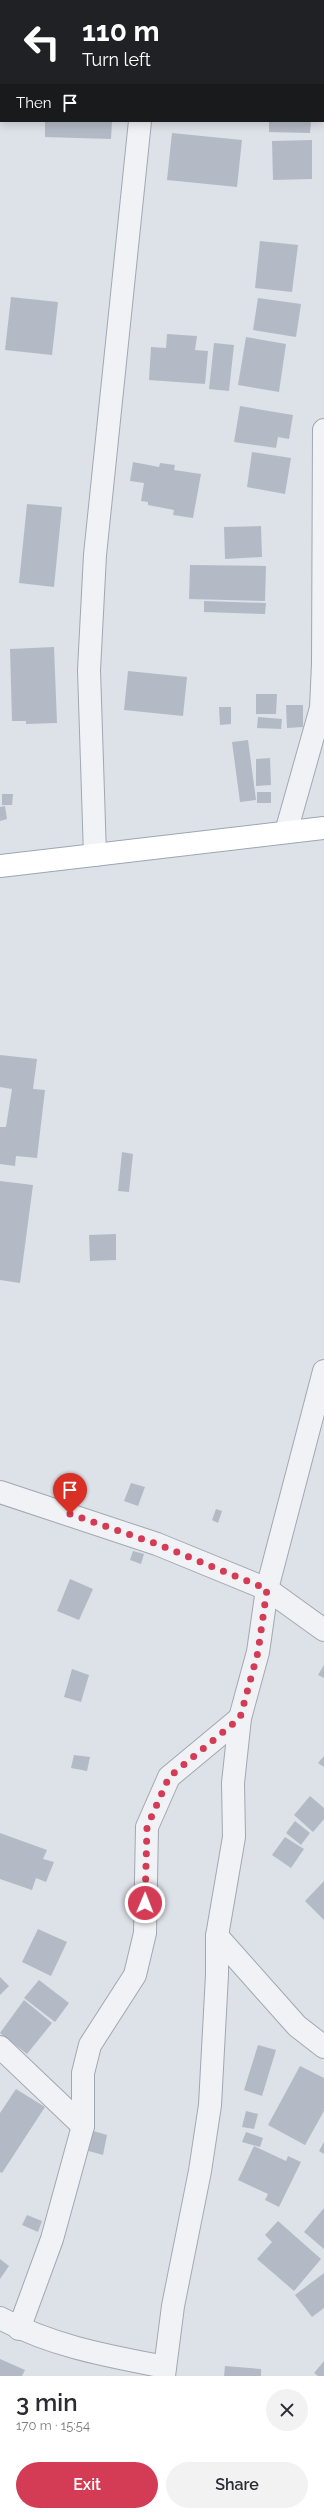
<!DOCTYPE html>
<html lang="en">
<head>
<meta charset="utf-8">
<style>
	body { margin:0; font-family:Raleway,sans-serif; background:#f2f2f3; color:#2b2b33; height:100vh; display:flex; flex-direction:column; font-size:15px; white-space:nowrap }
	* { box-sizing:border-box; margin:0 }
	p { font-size:13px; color:#7c7c81 }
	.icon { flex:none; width:22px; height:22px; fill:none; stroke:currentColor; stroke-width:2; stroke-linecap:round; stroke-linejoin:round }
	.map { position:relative; height:2376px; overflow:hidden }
	.panel { display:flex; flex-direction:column; background:#fff; flex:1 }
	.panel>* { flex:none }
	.guide { position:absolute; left:0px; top:0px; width:324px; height:122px; box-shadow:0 2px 10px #0003; background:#202124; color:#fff; overflow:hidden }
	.pin { position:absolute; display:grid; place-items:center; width:34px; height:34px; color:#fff; margin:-41px -17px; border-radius:50% 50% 50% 0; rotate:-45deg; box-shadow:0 0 4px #0007 }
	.pin .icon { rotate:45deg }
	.me { position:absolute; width:44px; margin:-22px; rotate:1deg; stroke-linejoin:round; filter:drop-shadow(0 0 3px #0008) }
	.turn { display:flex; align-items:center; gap:14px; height:84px; padding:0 16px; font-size:18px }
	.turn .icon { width:52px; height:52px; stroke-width:2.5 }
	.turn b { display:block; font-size:28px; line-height:34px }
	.then { display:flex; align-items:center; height:38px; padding:0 16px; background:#0003; gap:8px; font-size:15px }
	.round { display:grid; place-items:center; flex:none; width:42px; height:42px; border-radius:21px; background:#f2f2f3 }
	.headline { display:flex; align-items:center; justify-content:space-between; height:68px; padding:0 16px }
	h1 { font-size:24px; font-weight:600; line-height:30px }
	.primary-button { display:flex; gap:8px; margin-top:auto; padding:8px 16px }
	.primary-button a { flex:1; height:46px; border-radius:24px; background:#d43b54; color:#fff; font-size:16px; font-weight:600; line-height:46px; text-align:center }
	.primary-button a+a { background:#f2f2f3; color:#2b2b33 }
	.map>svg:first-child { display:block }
	.building { fill:#b4bac5 }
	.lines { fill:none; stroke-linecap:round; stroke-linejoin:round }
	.minor-casing { stroke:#a2a8b2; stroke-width:24 }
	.major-casing { stroke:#9ca6b4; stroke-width:24 }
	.minor { stroke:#f0f2f6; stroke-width:22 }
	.major { stroke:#fff; stroke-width:22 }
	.route { stroke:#d43b54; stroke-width:7; stroke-dasharray:0 12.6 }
</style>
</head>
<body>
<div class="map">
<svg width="324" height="2376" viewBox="0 0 324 2376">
	<rect width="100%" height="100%" fill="#dde1e8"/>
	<g class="building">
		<polygon points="45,121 112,121 111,139 45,137"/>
		<polygon points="269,121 311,121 310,133 269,132"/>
		<polygon points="172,133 242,140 237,187 167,180"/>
		<polygon points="312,140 312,179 273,180 272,141"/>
		<polygon points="260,241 298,245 292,292 255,288"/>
		<polygon points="11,297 58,302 52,355 5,350"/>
		<polygon points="258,298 301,304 296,337 253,330"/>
		<polygon points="167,334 197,336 195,350 208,351 205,384 149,380 151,347 166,348"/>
		<polygon points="246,337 286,344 279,392 238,385"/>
		<polygon points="214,343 234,345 229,391 209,389"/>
		<polygon points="240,406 293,415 289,439 278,437 276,448 234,442"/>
		<polygon points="252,452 291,458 285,494 247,487"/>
		<polygon points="133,462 159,467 160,463 175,465 174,470 201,474 193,518 173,515 174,510 148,505 148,502 141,501 144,483 130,481"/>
		<polygon points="27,504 62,507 54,587 19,583"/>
		<polygon points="261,526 262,557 225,559 224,527"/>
		<polygon points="190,565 266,566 265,601 189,599"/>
		<polygon points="204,601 266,603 265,614 204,612"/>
		<polygon points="54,647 57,723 26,724 26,721 12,721 10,649"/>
		<polygon points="128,671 187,677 183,716 124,710"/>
		<polygon points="256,694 277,694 276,714 256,714"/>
		<polygon points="286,705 303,705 303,727 287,728"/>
		<polygon points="219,707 231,707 231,724 220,725"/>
		<polygon points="258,717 282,719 281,729 257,728"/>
		<polygon points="248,740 256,800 240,802 232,742"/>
		<polygon points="270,758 271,785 256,786 256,759"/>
		<rect x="257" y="792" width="14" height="11"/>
		<polygon points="2,794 13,794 12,805 2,805"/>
		<polygon points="5,806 7,819 0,821 0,807"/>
		<polygon points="0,1055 37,1059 33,1089 45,1090 37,1158 16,1156 15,1166 0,1164 0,1127 6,1127 12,1089 0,1087"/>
		<polygon points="122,1152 133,1154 129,1192 118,1191"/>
		<polygon points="0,1181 33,1185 20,1283 0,1280"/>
		<polygon points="116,1234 116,1260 90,1261 89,1235"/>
		<polygon points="131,1483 145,1487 138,1506 124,1501"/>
		<polygon points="216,1509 222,1511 218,1523 212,1520"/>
		<polygon points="133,1551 144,1554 141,1564 130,1560"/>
		<polygon points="70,1579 93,1589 79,1620 57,1611"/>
		<polygon points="324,1665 324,1678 318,1675"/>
		<polygon points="72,1669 89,1675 81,1702 64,1697"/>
		<polygon points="74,1755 90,1757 87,1771 71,1768"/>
		<polygon points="324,1756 324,1767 318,1763"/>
		<polygon points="310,1796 324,1808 324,1819 313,1832 294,1815"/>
		<polygon points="295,1821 310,1833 301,1845 286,1833"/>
		<polygon points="0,1833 47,1850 43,1859 54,1862 46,1882 36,1878 32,1890 0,1879"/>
		<polygon points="285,1837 304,1849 291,1868 272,1855"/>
		<polygon points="324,1881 324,1920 305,1901"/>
		<polygon points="38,1929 67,1942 51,1976 22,1962"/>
		<polygon points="0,1977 9,1986 0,1995"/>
		<polygon points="39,1980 69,2003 55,2022 24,1998"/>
		<polygon points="24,2000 52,2023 27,2054 0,2033"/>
		<polygon points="258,2045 276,2050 262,2096 244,2090"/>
		<polygon points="300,2066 324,2078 324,2111 305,2145 268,2125"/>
		<polygon points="16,2089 45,2107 2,2173 0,2172 0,2113"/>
		<polygon points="246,2111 258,2114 254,2129 242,2127"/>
		<polygon points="90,2130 107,2135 103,2155 85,2150"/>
		<polygon points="246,2132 263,2138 260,2147 242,2142"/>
		<polygon points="324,2142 324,2154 319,2151"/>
		<polygon points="254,2146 286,2161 288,2156 301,2162 279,2207 265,2200 268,2194 238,2180"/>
		<polygon points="324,2208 324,2249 304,2232"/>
		<polygon points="27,2215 42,2221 38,2232 22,2225"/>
		<polygon points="278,2221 321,2259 294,2291 257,2259 272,2242 265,2235"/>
		<polygon points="0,2259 9,2266 0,2279"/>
		<polygon points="324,2273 324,2308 312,2317 295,2295"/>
		<polygon points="0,2359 25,2370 22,2376 0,2376"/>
		<polygon points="324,2361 324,2376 318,2376 314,2373"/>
		<polygon points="225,2366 261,2369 261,2376 224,2376"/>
	</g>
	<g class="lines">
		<defs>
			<g id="minor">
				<polyline points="0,14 1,14"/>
				<polyline points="286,832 321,708 323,664 324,430"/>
				<polyline points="95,855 89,670 95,555 140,121"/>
				<polyline points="0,1492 157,1544 267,1589 324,1630"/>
				<polyline points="217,1936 297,2026 324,2047"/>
				<polyline points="0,2047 83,2126"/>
				<path d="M0,2318C51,2346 108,2356 165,2367"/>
				<polyline points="19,2329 52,2239 83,2126 83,2073 90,2045 135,1975 145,1933 147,1827 169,1777 240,1718"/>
				<polyline points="164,2376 173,2306 200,2171 210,2105 217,1975 217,1936 234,1837 233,1783 240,1718 258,1652 267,1589 324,1371"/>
			</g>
			<polyline id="major" points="0,866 324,828"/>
		</defs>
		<use href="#minor" class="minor-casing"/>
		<use href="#major" class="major-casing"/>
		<use href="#minor" class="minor"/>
		<use href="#major" class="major"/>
	</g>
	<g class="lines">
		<polyline class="route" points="70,1514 157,1544 267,1589 258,1652 240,1718 169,1777 147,1827 145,1903"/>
	</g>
</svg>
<div class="pin" style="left:70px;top:1514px;background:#d93025"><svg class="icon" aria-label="arrive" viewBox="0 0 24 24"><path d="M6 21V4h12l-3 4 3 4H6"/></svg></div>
<svg class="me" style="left:145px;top:1903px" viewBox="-20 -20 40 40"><circle r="17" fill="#d43b54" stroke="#fff" stroke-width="3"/><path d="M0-11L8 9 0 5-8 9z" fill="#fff"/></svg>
<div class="guide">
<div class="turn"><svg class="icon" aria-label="left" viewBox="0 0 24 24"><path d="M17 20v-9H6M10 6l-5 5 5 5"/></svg><div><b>110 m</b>Turn left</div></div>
<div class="then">Then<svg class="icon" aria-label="arrive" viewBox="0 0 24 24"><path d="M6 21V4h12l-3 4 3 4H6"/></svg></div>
</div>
</div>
<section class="panel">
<div class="headline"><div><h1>3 min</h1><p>170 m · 15:54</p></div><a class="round"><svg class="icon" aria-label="close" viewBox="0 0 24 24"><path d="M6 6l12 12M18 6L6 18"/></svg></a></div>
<div class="primary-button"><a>Exit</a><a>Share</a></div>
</section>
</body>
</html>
